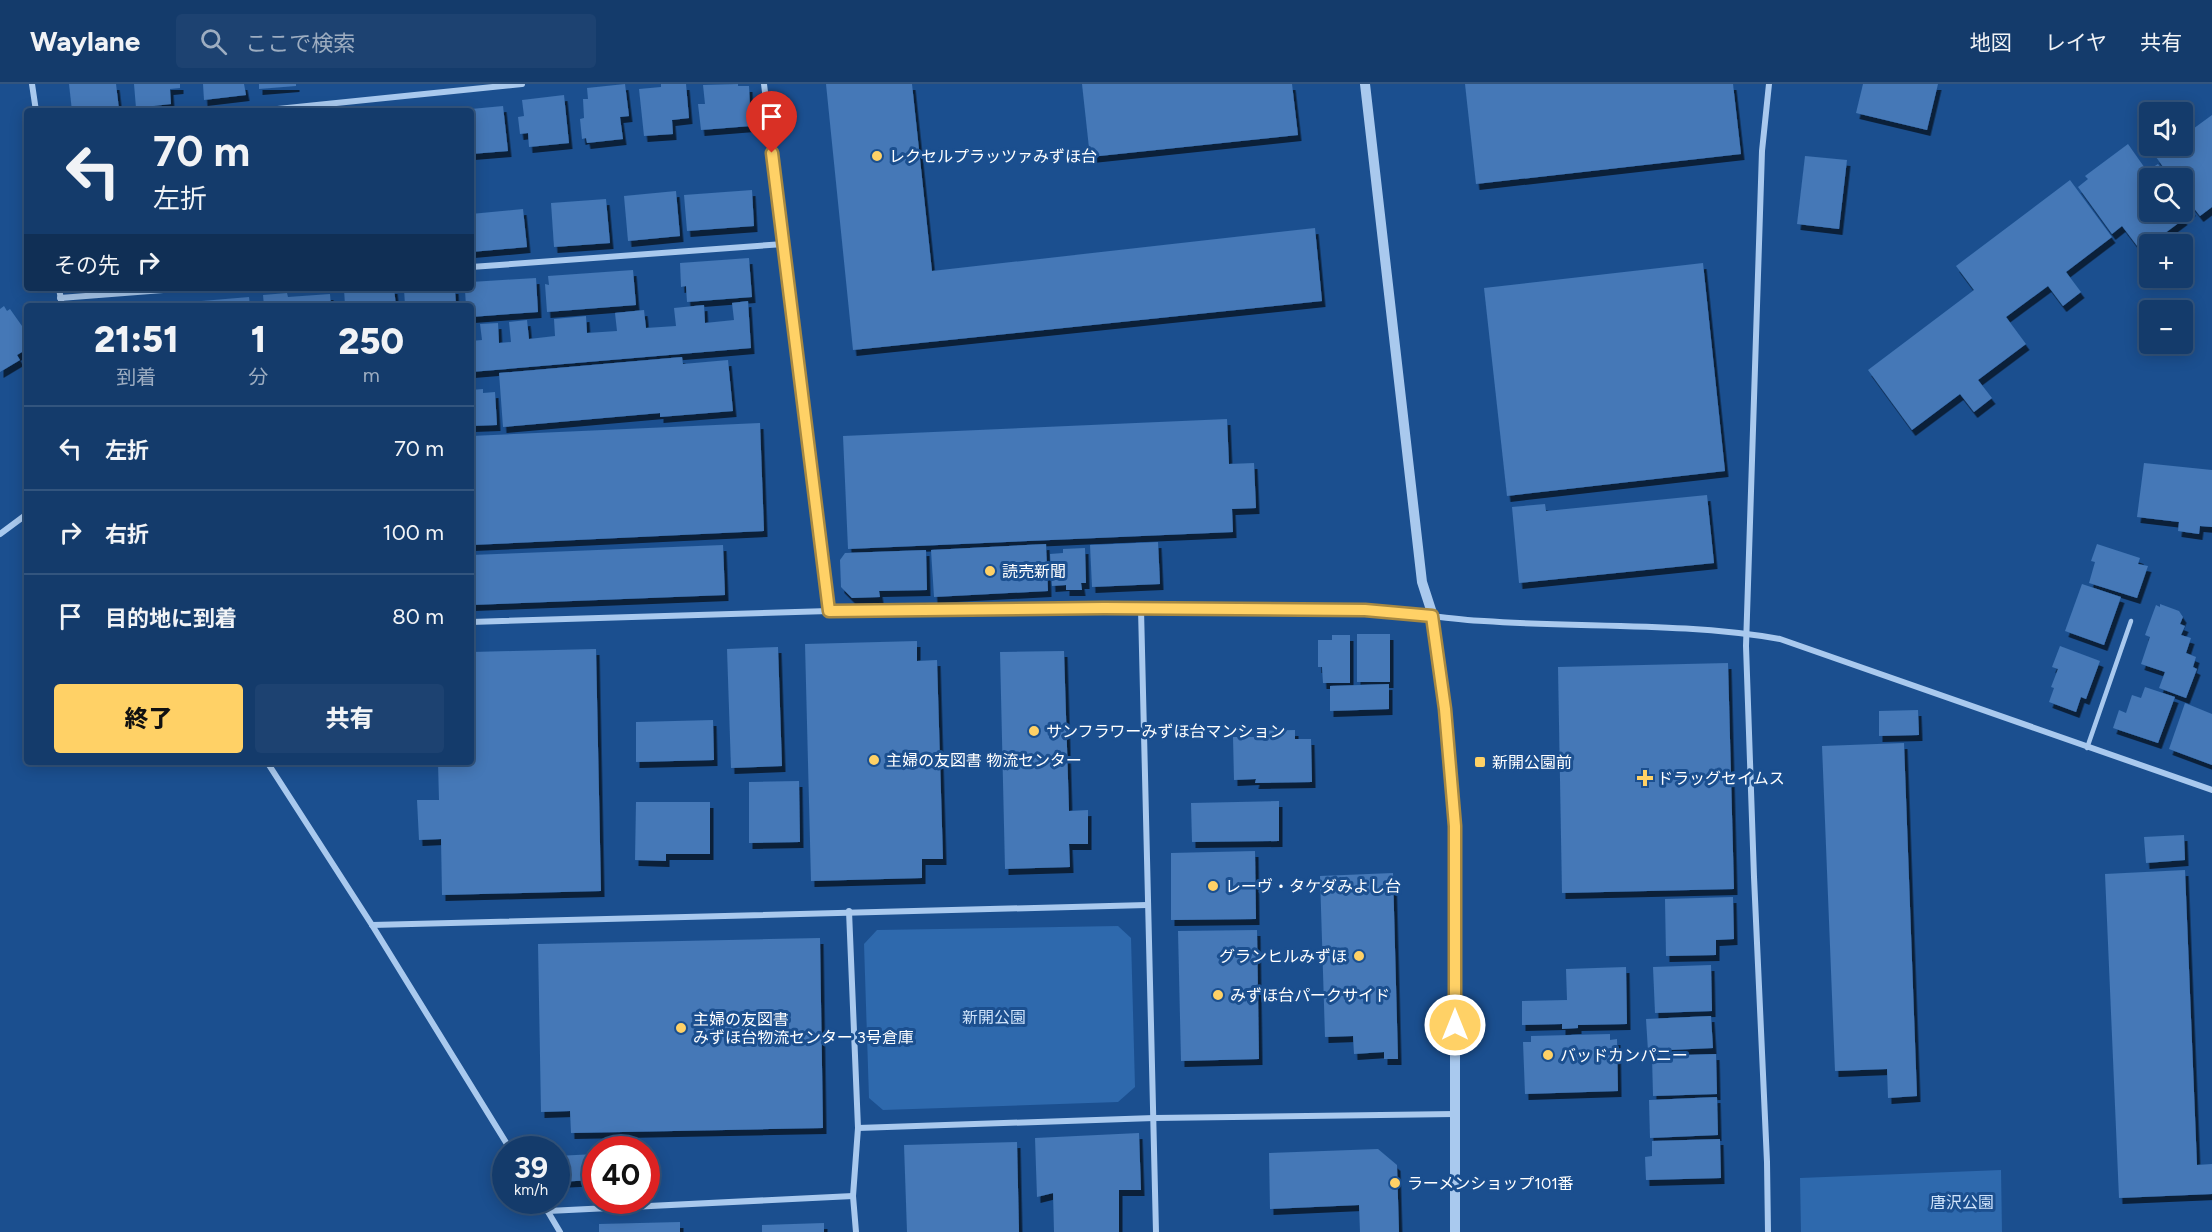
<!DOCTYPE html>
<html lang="ja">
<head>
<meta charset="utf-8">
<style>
	body { margin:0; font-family:Figtree,"Noto Sans JP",sans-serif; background:#1d4271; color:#f1f3f6; height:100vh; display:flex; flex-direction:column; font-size:22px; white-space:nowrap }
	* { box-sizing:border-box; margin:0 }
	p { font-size:20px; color:#9dadc1 }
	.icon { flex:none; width:33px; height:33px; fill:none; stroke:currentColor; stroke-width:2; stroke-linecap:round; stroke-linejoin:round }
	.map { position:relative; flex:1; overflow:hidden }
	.details { position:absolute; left:24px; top:219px; width:450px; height:462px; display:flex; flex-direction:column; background:#143b6b; border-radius:6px; box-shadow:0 3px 15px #0003,0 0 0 2px #33557e }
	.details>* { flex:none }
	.guide { position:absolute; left:24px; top:24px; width:450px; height:183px; border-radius:6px; box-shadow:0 3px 15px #0003,0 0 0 2px #33557e; background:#143b6b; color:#f1f3f6; overflow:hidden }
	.tools { position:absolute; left:2139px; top:18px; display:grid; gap:12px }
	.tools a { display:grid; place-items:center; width:54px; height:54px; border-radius:6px; background:#143b6b; box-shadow:0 3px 15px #0003,0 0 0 2px #33557e; font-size:30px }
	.speed { position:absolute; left:492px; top:1052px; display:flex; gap:12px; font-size:30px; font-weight:700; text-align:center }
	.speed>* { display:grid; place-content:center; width:78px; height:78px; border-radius:50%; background:#143b6b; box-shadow:0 3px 15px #0003,0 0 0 2px #33557e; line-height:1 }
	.speed small { font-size:15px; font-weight:400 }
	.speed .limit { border:9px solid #d22; background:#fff; color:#111 }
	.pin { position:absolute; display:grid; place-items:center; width:51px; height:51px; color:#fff; margin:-62px -26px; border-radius:50% 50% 50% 0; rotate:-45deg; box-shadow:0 0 6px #0007 }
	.pin .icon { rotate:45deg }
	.me { position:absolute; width:66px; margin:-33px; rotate:0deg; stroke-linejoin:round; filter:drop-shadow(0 0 4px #0008) }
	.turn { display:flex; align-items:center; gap:21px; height:126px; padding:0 30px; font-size:27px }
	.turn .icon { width:78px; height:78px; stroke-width:2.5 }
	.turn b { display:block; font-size:42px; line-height:51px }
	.then { display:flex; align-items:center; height:57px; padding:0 30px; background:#0003; gap:12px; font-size:22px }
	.eta { display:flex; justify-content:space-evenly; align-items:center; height:102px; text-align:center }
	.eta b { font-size:36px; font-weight:800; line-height:42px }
	.button { display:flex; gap:12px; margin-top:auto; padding:12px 30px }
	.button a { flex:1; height:69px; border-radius:6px; background:#ffd166; color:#111; font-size:24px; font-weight:800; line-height:69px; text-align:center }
	.button a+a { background:#1d4271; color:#f1f3f6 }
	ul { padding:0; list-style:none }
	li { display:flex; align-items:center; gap:18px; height:84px; padding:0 30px; border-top:2px solid #33557e }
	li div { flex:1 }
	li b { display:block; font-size:22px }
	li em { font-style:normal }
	header { display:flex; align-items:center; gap:36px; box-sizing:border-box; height:84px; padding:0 30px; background:#143b6b; border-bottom:2px solid #33557e }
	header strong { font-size:28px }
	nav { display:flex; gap:33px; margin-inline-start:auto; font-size:21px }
	.search { width:420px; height:54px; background:#1d4271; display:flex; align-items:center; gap:15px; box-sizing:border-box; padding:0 21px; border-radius:6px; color:#9dadc1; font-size:22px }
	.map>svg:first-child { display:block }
	.green { fill:#2e69ad }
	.building { fill:#4478b7; filter:url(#shadow) }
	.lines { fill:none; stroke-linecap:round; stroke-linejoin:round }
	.service { stroke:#a9c9ee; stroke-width:4.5 }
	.minor { stroke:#a9c9ee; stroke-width:6 }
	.tertiary { stroke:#a9c9ee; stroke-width:10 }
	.route-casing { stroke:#a68842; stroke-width:15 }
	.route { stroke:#ffd166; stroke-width:10 }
	.poi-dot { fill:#ffd166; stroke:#1b4f8f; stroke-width:2 }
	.labels { text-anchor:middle; stroke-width:6; stroke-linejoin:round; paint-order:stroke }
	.poi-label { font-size:16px; fill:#fff; stroke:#1b4f8f; text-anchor:start }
	.park-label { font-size:16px; fill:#cfe3fa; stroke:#1b4f8f }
</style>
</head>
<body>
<header>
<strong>Waylane</strong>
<div class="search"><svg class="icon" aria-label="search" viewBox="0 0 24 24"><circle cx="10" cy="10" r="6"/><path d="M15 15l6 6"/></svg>ここで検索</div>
<nav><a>地図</a><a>レイヤ</a><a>共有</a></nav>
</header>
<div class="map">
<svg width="2212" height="1148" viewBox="0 0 2212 1148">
	<defs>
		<filter id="shadow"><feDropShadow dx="3.5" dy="6" stdDeviation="0" flood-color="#0009"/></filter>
	</defs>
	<rect width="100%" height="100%" fill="#1b4f8f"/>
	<g class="green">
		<polygon points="1118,842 1131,854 1135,1003 1118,1018 883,1026 869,1014 864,860 877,846"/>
		<polygon points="2001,1086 2002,1148 1801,1148 1800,1094"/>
	</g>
	<g class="building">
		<polygon points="69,0 116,0 119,25 72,27"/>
		<polygon points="134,0 180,0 180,4 170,5 171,20 136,24"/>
		<polygon points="203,0 244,0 246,11 204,16"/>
		<polygon points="259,0 296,0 296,2 259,5"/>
		<polygon points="625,0 629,32 620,33 623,55 587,59 586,54 582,55 580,35 584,34 583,15 588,15 587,4"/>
		<polygon points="661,0 686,0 689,34 672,36 673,50 644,52 639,5 661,3"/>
		<polygon points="738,0 738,2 749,2 751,42 701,46 698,20 705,20 703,1"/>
		<polygon points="826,0 912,0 932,187 1315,144 1322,217 853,266"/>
		<polygon points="1082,0 1292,0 1298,51 1090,73"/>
		<polygon points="1465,0 1733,0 1741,70 1476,100"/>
		<polygon points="1863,0 1938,0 1927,46 1856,29"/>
		<polygon points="564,11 569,59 529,63 528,49 520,50 518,33 524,32 522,16"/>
		<polygon points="434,22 434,27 399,27 399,25"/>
		<polygon points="503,22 508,67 471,70 471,25"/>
		<polygon points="2212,31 2212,123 2200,132 2182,109 2182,94 2171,94 2156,73 2172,62 2182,62 2182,53"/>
		<polygon points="2128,60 2147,87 2158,80 2169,94 2150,94 2150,128 2182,128 2182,113 2192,126 2183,134 2184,135 2141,167 2122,142 2112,150 2078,103 2088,95 2085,92"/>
		<polygon points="1805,72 1847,76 1839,145 1797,140"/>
		<polygon points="2070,96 2112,153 2066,188 2081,208 2063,222 2048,202 2006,233 2026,260 1978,296 1992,314 1974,328 1960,310 1912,346 1868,286 1974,206 1956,182"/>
		<polygon points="752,106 754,142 687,147 684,111"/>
		<polygon points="676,107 680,152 628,157 624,112"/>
		<polygon points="606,115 610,159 554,163 551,119"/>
		<polygon points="523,125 527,163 471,168 471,130"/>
		<polygon points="749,174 752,213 687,218 686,202 681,203 680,179"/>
		<polygon points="1703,179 1725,387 1507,412 1484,204"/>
		<polygon points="633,186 636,221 547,228 545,200 549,201 548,192"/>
		<polygon points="536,194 538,228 471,233 471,222 466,222 465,206 470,206 471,198"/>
		<polygon points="344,204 394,204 396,222 345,222"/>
		<polygon points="404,204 455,204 456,222 405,222"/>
		<polygon points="287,209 288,213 330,210 331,222 264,222 263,211"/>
		<polygon points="249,213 250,222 189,222 190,218"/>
		<polygon points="748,217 751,264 471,288 471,257 482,256 480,240 498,239 499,259 511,258 509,238 527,236 529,255 555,252 554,235 586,232 587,249 617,247 615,229 644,226 646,244 676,242 674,224 704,221 705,239 734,236 732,219"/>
		<polygon points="4,222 7,227 10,225 27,249 27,265 17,271 20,276 0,288 0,225"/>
		<polygon points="682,273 683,280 728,276 733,327 660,333 660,329 503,343 499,289"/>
		<polygon points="483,305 483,309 495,308 497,341 471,342 471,306"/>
		<polygon points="1227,335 1229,380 1254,379 1256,424 1232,425 1233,448 848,465 843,352"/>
		<polygon points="760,339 764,447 471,461 471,352"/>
		<polygon points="2144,379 2212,386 2212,443 2200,442 2199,450 2178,447 2179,438 2137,433"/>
		<polygon points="1707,411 1714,479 1519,499 1512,423 1545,420 1546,427"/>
		<polygon points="1158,458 1160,500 1092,503 1090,461"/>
		<polygon points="1046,460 1048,507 934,513 931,466"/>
		<polygon points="2097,460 2140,474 2138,480 2148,482 2137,514 2089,499 2095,478 2091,477"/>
		<polygon points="723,461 725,511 471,521 471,471"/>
		<polygon points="1085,464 1086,499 1081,499 1082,506 1066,506 1066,501 1052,502 1050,470 1063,469 1063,465"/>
		<polygon points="926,466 927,506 879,507 880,513 852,514 841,503 840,476 845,469"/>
		<polygon points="2082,500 2121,513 2104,561 2065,547"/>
		<polygon points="2160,520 2179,527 2183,533 2180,540 2185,542 2181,551 2191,554 2186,569 2196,573 2193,583 2197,585 2186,614 2159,604 2165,588 2141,580 2150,553 2145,551 2156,521 2160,523"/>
		<rect x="1357" y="550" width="33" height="48"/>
		<polygon points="1332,551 1350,551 1350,599 1323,599 1322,583 1318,583 1318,556 1332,556"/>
		<polygon points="917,557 917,577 937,576 943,775 922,775 922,794 811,797 805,560"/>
		<polygon points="2060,562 2100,577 2086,615 2081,613 2076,628 2049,618 2054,604 2051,603 2058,585 2052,583"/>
		<polygon points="778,563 782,682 731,684 727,565"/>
		<polygon points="596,565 601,807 442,811 441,755 419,756 417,716 439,716 438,678 471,678 471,568"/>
		<polygon points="1064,567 1069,727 1088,726 1088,760 1069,760 1070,783 1005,785 1000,568"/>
		<polygon points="1728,579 1734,805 1562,809 1558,583"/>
		<polygon points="1389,600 1389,625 1330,627 1330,602"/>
		<polygon points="2145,603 2175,613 2158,659 2113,644 2119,626 2126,629 2132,611 2141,614"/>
		<polygon points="2185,619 2212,630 2212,681 2169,665"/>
		<polygon points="1918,626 1919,651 1879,652 1879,627"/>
		<polygon points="713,636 714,676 636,678 636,638"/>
		<polygon points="1295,646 1295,655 1311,655 1312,698 1255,699 1256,695 1234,696 1233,653 1255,653 1255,647"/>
		<polygon points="1904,659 1917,1012 1888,1014 1887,985 1835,987 1822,662"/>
		<polygon points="799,697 800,758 749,759 749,698"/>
		<polygon points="1279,717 1279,757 1192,758 1191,719"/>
		<polygon points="636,718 710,718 710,770 666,770 666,777 635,776"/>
		<polygon points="2184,751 2185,776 2146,779 2144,753"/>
		<polygon points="1255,767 1256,835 1171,836 1171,769"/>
		<polygon points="2185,786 2197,1081 2212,1080 2212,1110 2119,1114 2105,790"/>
		<polygon points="1393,789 1398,975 1384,975 1384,968 1354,970 1353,952 1325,953 1320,792"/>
		<polygon points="1733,813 1734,855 1716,856 1716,871 1666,872 1665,815"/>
		<polygon points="1257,846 1259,975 1181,977 1178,847"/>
		<polygon points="820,854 823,1044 571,1049 570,1027 541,1028 538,860"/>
		<polygon points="1711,881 1712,927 1655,929 1653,883"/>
		<polygon points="1626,883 1627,940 1578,941 1578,944 1562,945 1562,940 1522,941 1522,917 1567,916 1566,885"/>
		<polygon points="1711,932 1713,964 1648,967 1646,935"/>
		<polygon points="1610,950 1610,956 1617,955 1618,1007 1525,1010 1523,958 1531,958 1531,952"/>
		<polygon points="1716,970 1717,1010 1653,1012 1652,972"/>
		<polygon points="1717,1013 1718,1051 1650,1054 1649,1016"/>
		<polygon points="1139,1049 1141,1106 1119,1106 1119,1148 1054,1148 1053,1109 1037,1113 1035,1054"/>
		<polygon points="1720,1055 1721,1094 1646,1096 1645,1073 1652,1072 1652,1057"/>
		<polygon points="1017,1058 1019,1148 907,1148 904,1061"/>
		<polygon points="1378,1065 1397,1081 1399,1148 1360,1148 1359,1121 1270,1125 1269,1069"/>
		<polygon points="596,1070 596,1096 556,1098 556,1072"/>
		<polygon points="680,1138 680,1148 599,1148 599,1140"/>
		<polygon points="824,1139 824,1148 762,1148 762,1141"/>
	</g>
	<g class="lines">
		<polyline class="service" points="2087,664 2131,537"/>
		<g class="minor">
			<polyline points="32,0 36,27"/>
			<polyline points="764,0 829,527"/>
			<polyline points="258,27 522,0"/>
			<polyline points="471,183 784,160"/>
			<polyline points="59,204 62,222"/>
			<polyline points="60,214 189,204"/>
			<polyline points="0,450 27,430"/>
			<polyline points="1141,525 1156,1148"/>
			<path d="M471,538L829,527L1104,524L1365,526C1405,527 1444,535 1484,537C1582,544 1682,538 1780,555L2212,706"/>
			<polyline points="267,678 372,841 510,1065"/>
			<polyline points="849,827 858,1044 853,1112 856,1148"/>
			<polyline points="372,841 1147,821"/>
			<polyline points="858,1044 1154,1034 1455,1030"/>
			<polyline points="541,1116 560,1148"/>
			<polyline points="548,1127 853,1112"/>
			<polyline points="1768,1148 1767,1078 1754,793 1746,562 1762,67 1769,0"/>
		</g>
		<polyline class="tertiary" points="1365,0 1422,498 1433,532 1445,625 1455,742 1455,1148"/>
	</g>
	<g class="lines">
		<defs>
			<polyline id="route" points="772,69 829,527 1104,524 1365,526 1432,532 1445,625 1455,742 1455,941"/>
		</defs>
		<use href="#route" class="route-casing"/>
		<use href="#route" class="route"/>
	</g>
	<g class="poi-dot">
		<circle cx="877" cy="72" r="6"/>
		<circle cx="990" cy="487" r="6"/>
		<circle cx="1034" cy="647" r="6"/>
		<circle cx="874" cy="676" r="6"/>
		<rect x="1474" y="672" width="12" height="12" rx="3"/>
		<path d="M1642 685h6v6h6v6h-6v6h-6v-6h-6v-6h6z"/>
		<circle cx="1213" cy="802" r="6"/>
		<circle cx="1359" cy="872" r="6"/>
		<circle cx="1218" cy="911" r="6"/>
		<circle cx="681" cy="944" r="6"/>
		<circle cx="1548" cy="971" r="6"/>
		<circle cx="1395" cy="1099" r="6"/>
	</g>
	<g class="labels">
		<g class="poi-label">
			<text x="889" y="78">レクセルプラッツァみずほ台</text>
			<text x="1002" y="493">読売新聞</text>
			<text x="1046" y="653">サンフラワーみずほ台マンション</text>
			<text x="886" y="682">主婦の友図書 物流センター</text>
			<text x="1492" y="684">新開公園前</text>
			<text x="1657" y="700">ドラッグセイムス</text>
			<text x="1225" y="808">レーヴ・タケダみよし台</text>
			<text x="1347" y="878" text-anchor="end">グランヒルみずほ</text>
			<text x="1230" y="917">みずほ台パークサイド</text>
			<text x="693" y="941">主婦の友図書<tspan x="693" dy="18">みずほ台物流センター 3号倉庫</tspan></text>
			<text x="1560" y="977">バッドカンパニー</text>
			<text x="1407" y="1105">ラーメンショップ101番</text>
		</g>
		<g class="park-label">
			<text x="994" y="939">新開公園</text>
			<text x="1962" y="1124">唐沢公園</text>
		</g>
	</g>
</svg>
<div class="tools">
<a><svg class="icon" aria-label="sound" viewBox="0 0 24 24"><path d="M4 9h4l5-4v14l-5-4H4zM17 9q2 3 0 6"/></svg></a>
<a><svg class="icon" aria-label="search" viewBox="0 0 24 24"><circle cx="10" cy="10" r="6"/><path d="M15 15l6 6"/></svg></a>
<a>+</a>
<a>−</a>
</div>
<div class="speed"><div>39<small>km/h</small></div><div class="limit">40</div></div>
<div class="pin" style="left:772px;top:69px;background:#d93025"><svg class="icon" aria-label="arrive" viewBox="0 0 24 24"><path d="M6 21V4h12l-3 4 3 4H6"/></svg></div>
<svg class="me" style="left:1455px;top:941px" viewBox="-20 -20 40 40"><circle r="17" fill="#ffd166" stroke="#fff" stroke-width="3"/><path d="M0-11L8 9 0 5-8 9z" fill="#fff"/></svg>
<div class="guide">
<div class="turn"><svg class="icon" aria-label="left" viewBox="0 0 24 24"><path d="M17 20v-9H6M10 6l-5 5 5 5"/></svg><div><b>70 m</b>左折</div></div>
<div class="then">その先<svg class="icon" aria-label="right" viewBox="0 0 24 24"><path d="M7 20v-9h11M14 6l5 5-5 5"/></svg></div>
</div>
<section class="details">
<div class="eta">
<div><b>21:51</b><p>到着</p></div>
<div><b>1</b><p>分</p></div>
<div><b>250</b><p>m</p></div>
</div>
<ul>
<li><svg class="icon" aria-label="left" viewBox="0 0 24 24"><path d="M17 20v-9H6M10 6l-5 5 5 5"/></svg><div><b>左折</b></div><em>70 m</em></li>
<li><svg class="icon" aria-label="right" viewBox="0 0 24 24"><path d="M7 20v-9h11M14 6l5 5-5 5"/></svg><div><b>右折</b></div><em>100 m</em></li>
<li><svg class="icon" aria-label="arrive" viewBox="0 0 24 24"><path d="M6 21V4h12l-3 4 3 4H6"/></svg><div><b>目的地に到着</b></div><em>80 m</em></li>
</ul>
<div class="button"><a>終了</a><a>共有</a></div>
</section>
</div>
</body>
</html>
